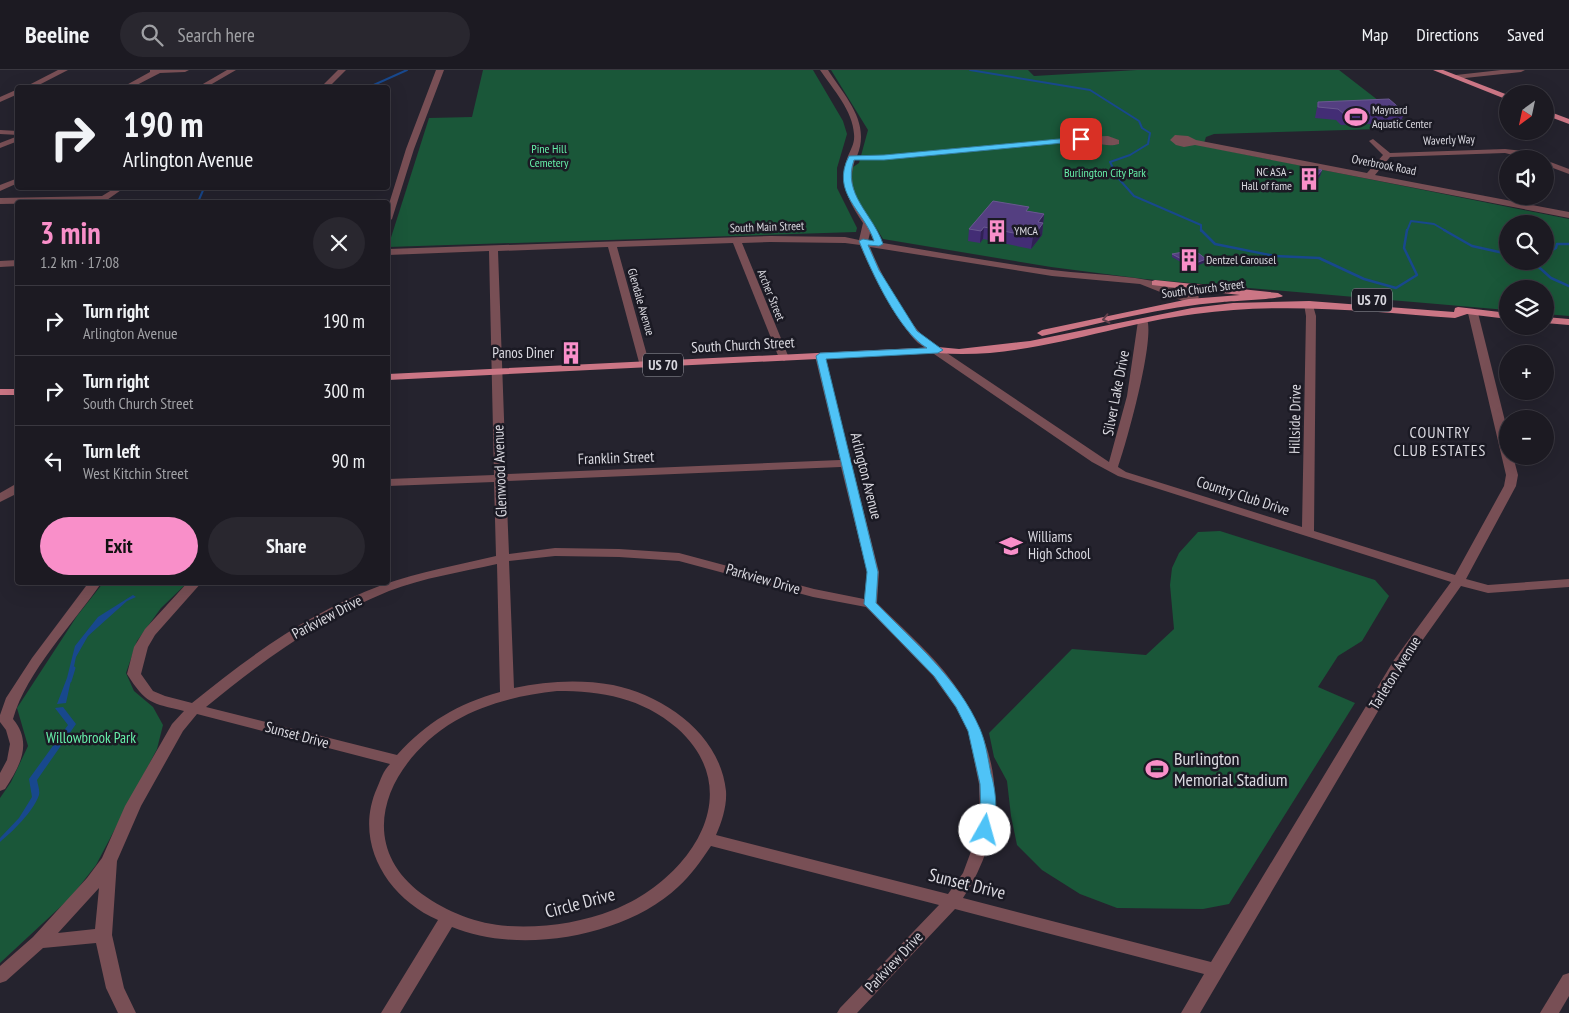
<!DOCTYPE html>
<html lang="en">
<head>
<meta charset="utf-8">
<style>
	body { margin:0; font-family:"PT Sans Narrow",sans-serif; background:#29272f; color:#f1f3f6; height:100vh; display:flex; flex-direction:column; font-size:19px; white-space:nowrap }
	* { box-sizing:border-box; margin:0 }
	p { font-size:16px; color:#a0a1a5 }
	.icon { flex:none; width:28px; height:28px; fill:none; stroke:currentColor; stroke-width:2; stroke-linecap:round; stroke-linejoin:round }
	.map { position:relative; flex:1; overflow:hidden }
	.drawer { position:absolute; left:15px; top:130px; width:375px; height:385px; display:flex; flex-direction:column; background:#1c1a22; border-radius:5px; box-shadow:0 5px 20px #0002,0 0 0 1px #3a3840 }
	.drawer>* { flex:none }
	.top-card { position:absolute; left:15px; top:15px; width:375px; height:105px; border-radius:5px; box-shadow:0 5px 20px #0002,0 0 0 1px #3a3840; background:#1c1a22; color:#f1f3f6; overflow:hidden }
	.needle { width:32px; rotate:213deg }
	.buttons { position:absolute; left:1499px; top:15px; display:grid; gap:10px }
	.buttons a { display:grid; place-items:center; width:55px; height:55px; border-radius:50%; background:#1c1a22; box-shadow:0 5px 20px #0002,0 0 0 1px #3a3840; font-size:25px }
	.pin { position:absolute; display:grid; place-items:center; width:42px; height:42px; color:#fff; margin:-21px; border-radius:10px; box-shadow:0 2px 8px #0006 }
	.me { position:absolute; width:55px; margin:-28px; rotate:7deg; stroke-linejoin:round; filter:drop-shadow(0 0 4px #0008) }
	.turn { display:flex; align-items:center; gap:18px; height:105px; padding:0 25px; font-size:22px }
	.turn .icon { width:65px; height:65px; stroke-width:2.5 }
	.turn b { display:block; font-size:35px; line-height:42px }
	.round { display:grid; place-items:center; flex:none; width:52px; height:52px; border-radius:26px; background:#29272f }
	.summary { display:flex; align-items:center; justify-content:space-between; height:85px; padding:0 25px }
	h1 { font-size:30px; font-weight:600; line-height:38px; color:#f98fc9 }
	.action { display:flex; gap:10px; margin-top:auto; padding:10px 25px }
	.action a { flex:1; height:58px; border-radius:30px; background:#f98fc9; color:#111; font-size:20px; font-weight:600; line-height:58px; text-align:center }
	.action a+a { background:#29272f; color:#f1f3f6 }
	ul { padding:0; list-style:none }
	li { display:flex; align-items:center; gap:15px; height:70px; padding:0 25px; border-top:1px solid #3a3840 }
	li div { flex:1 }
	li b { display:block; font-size:19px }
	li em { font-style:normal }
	header { display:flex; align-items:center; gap:30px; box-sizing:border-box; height:70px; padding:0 25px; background:#1c1a22; border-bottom:1px solid #3a3840 }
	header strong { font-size:24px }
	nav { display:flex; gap:28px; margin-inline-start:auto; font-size:18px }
	.search { width:350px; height:45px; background:#29272f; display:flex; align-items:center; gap:12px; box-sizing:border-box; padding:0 18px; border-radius:28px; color:#a0a1a5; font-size:19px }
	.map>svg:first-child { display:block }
	.green { fill:#1a5739; fill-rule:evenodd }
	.water { fill:#18488d }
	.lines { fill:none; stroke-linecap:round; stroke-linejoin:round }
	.stream-far2 { stroke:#18488d; stroke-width:2 }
	.stream-far1 { stroke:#18488d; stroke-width:2.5 }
	.stream { stroke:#18488d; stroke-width:3 }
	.minor { fill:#784f55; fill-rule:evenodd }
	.major { fill:#cb7685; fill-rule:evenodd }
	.wall { fill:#432d75 }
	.shaded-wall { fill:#302154 }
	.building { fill:#543f81; stroke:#695890 }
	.oneway { stroke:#613f4b }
	.route { fill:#4fc3f7; stroke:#337fa1 }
	.labels { text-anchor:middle; stroke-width:5; stroke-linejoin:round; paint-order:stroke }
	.far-poi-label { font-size:12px; fill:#dad9e0; stroke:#1b1a24; text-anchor:start }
	.far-street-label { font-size:12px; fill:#dad9e0; stroke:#1b1a24 }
	.far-park-label { font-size:12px; fill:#66efa9; stroke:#1b1a24 }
	.shield { fill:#1b1a24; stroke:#a1a0a8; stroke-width:1 }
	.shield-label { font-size:14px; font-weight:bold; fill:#dad9e0 }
	.street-label { font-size:15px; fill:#dad9e0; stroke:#1b1a24 }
	.poi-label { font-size:15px; fill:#dad9e0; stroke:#1b1a24; text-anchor:end }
	.park-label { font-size:15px; fill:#66efa9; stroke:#1b1a24 }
	.neighbourhood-label { font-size:16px; letter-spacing:1px; fill:#dad9e0; stroke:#1b1a24 }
	.near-poi-label { font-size:18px; fill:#dad9e0; stroke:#1b1a24; text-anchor:start }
	.near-street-label { font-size:18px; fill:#dad9e0; stroke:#1b1a24 }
</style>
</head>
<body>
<header>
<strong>Beeline</strong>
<div class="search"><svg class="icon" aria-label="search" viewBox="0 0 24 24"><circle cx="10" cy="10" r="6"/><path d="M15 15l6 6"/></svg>Search here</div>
<nav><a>Map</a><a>Directions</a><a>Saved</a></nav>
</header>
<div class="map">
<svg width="1569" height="943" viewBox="0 0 1569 943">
	<rect width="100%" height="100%" fill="#25232e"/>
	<g class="green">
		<polygon points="483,0 813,0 843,51 847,64 837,98 837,118 857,158 856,162 388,177 429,48 472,47"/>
		<path d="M831,0H1028L1034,6L1137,0H1339L1414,58L1214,64L1206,67L1203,76L1569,149V246L1545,244V219H1508L1507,240L1144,209L1051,197L883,169L875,156L870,153L849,116L847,101L859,93L868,60ZM1508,154H1545V191H1508Z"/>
		<polygon points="1220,461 1375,510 1389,526 1362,571 1338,586 1318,617 1355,633 1229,834 1203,839 1117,838 1080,824 1042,800 1017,775 1011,746 1007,711 994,687 989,663 1072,579 1146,585 1174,559 1170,515 1172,498 1179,483 1198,462"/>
		<polygon points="103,513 187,513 161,538 137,571 126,603 134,621 153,637 163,655 157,679 96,795 71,827 0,893 0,728 11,712 28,676 17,638 77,546"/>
	</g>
	<g class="water">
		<polygon points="133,525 136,527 127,531 88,566 76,587 66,633 57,634 67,608 75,576 98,547"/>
		<path d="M63,637L76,654L37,710C38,715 40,721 39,725C33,742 13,761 0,772V768L19,748L32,727L29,709L68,655L55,638Z"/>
	</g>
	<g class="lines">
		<g class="stream-far2">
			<polyline points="970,0 1090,20 1139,51 1142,58 1150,63 1148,74 1130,85 1110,92 1119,109 1134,126 1201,155 1201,161"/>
			<polyline points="367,18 407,0"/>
			<polyline points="198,132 204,118"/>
			<polyline points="1407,161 1411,151 1434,154 1446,161"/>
		</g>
		<g class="stream-far1">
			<polyline points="1201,160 1215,174 1275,186 1319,188 1364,209 1396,218 1417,205 1404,178 1407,160"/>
			<polyline points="1444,160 1472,176 1508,184"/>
			<polyline points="1545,184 1556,178 1557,174 1569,174"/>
			<polyline points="1532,191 1551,208 1569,216"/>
		</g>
		<polyline class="stream" points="70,611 74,598"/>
		<g class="minor">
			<polygon points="58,0 68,0 33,18 23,18"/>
			<polygon points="150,0 189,0 185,2 160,3 131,18 121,18 150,2"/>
			<polygon points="227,0 236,0 205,18 196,18"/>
			<polygon points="338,0 346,0 328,18 320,18"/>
			<polygon points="436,0 444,0 414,79 392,149 388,152 388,137 406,79"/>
			<path d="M820,0H828C845,27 871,52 857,86H884L1081,67L1108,66L1119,70V74C1105,78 1095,71 1081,71L884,90H855C843,125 871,145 883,173C939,182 996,193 1052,200C1101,206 1152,204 1197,225L1199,227L1196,232L1183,231L1140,214L1052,206L870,177C882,207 903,246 926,269L1109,392L1127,326L1138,251L1143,248L1147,249C1155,270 1127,372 1118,397L1126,402L1302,457L1306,246L1304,234L1309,231L1312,232L1316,246L1314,461L1455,505L1504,416L1506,405L1468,243L1473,240L1478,243L1508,363V386H1513L1518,405L1516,416L1466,509L1488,515L1569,509V517L1488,523L1461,516L1407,592L1200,943H1181L1204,904L955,839L857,943H837L840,938L939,835L711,776C701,791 691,805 678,817C625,867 519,885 452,857L400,943H381L438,850C387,828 353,772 377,718C381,709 383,701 390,694L197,644L183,661L141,736L117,791L112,865L124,918L136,943H118L106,918L96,873L43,878L6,911L0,913V896L33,867L87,808L102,788L125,736L172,654L184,641C151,633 146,634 127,604L134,577L145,559L188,512H202L155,565L148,577L141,604L153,621L165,626L192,633C250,586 311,541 382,515C419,502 458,495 496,486L494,412L388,416V409L494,405L489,181L388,185V179L770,166L845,167L859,170L863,153C848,131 838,112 848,86C851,79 855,73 854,64C853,41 833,19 820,0ZM870,163L874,172L868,171ZM770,172L845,173L860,175C873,206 895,250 918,273L1092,392L1118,406L1451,512L1394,590L1211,892L963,828C1014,751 1001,671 944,601C924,577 899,555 877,533L879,502L824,284L820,283L815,286L840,390L506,404L498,181L608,177L640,296L645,299L650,296L617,177L733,173L779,288L784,291L789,288L742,173ZM841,397L867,502L864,529L814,519L679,483L619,479L555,478L509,484L506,411ZM555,486L619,487L679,491L813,527L866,537L933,606L956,638L968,661L979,714L980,745L973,776L963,803L948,824L716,765C722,751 727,736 726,721C720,664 665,626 613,615C580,609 546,611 514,618L509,491ZM497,494L500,622C457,634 427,652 397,685L206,637C263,590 320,549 389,521C423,508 461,502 497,494ZM557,621C602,621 642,628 677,658C751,724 687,811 613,840C580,853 544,858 508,856C477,854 447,842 422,824C350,770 391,689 455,651C486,633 521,625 557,621ZM99,818L95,859L58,863Z"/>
			<polygon points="1501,0 1525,0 1521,2 1456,9 1452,7 1456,5"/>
			<polygon points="18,19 18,24 0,32 0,27"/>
			<polygon points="0,60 18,61 18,65 0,64"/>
			<polygon points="1175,65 1188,66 1196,70 1367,103 1383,85 1369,71 1373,69 1390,83 1505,79 1523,81 1541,89 1529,89 1505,83 1390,87 1375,105 1569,142 1569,148 1195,75 1184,77 1176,75 1170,70"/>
			<polygon points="18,66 18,71 0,78 0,73"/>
			<polygon points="1545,90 1569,99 1569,104 1545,95"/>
			<polygon points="18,108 18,113 0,121 0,115"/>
			<polygon points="115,118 124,118 104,132 0,134 0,128 102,126"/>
			<polygon points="18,190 18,196 0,197 0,191"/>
			<polygon points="14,415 18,415 18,423 0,432 0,423"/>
			<path d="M89,512H102C74,553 26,602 13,649C33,673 20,696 5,719L0,721V703L7,690L10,674L6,660L0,652V645L6,628L32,588Z"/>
			<polygon points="1569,903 1569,926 1559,943 1540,943 1563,905"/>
		</g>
		<g class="major">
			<polygon points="1433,0 1443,0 1508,25 1508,30"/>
			<polygon points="1545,40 1569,49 1569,54 1545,45"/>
			<path d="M1155,210L1278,223L1283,226C1280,229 1232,231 1223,232C1162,237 1102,253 1042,266L1037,263L1042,260L1189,229L1240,225L1152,215V211Z"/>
			<path d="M1309,231L1454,242L1455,238L1458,237L1508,243V249L1467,244L1455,248C1368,241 1282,232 1195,244C1113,254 1021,291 938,283L388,310V304L938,277L959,279L1030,271L1192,238L1233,233Z"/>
			<polygon points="1545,247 1569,249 1569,255 1545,253"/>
			<rect x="0" y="319" width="18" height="6"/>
		</g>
	</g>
	<g class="wall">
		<polygon points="1318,32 1404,42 1401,53 1341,55 1336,50 1315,48"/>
		<polygon points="1322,100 1320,106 1314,113 1306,114 1302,110 1303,105"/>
		<polygon points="1029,141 1044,144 1042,165 1031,179 983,169 980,173 968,171 969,159"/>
		<polygon points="1172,184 1206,189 1206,192 1196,196 1186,195 1172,187"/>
	</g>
	<g class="shaded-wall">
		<polygon points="1322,100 1320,106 1314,113 1306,114 1308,108"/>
		<polygon points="1044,144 1042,165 1031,179 1033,167 1038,152"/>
		<polygon points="984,157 983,169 980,173 981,161"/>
		<polygon points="1206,189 1206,192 1196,196 1196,193"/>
	</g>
	<g class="building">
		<polygon points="1389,29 1404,42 1344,44 1338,39 1318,37 1318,32"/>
		<polygon points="1309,97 1322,100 1316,107 1308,108 1303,105"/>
		<polygon points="993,131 1029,137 1026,141 1044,144 1038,152 1043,153 1033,167 984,157 981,161 969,159"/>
		<polygon points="1189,181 1198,183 1206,189 1196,193 1187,192 1172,184"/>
	</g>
	<defs><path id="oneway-chevron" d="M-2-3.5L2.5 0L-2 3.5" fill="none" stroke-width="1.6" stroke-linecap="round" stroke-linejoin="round" transform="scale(1.25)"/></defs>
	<use class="oneway" href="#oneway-chevron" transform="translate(1106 249) rotate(168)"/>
	<path class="route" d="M1081,67L1084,71L884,90H854C842,124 873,144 883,174L879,176L868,175L879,200L917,261L943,280L938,283L826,289L878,502L876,533C914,572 958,608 980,659C986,673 988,689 991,704C996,721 999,747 990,764H980L978,760L981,744L980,714L968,661L956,637L934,606L864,534L867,502L816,286L820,283L927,278C899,262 871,201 859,171L863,169L874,171C864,140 830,123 849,86L884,85Z"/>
	<defs>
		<symbol id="stadium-bare" viewBox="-9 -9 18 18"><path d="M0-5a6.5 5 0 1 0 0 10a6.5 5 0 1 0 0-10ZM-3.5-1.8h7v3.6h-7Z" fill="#f98fc9" stroke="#1b1a24" stroke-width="2.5" paint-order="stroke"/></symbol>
		<symbol id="building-bare" viewBox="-9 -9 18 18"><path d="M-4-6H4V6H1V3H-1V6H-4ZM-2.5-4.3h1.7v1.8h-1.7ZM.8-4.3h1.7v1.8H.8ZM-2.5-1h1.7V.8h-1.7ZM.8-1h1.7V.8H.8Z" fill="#f98fc9" stroke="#1b1a24" stroke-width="2.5" paint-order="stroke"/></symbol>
		<symbol id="school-bare" viewBox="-9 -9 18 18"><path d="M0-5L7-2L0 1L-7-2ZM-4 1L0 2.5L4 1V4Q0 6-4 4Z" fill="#f98fc9" stroke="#1b1a24" stroke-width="2.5" paint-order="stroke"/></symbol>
	</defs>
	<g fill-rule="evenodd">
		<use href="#stadium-bare" x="1340" y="31" width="32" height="32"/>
		<use href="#building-bare" x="1293" y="93" width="32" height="32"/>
		<use href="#building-bare" x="981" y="145" width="32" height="32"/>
		<use href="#building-bare" x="1173" y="174" width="32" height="32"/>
		<use href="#building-bare" x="555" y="267" width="32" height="32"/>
		<use href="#school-bare" x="995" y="460" width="32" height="32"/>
		<use href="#stadium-bare" x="1141" y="683" width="32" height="32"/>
	</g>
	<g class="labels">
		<g class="far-poi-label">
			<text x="1372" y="44">Maynard<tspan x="1372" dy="14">Aquatic Center</tspan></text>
			<text x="1292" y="106" text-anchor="end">NC ASA -<tspan x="1292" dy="14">Hall of fame</tspan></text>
			<text x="1014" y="165">YMCA</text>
			<text x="1206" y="194">Dentzel Carousel</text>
		</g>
		<g class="far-street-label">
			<text transform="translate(1449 70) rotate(-2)" y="4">Waverly Way</text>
			<text transform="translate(1384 95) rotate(11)" y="4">Overbrook Road</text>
			<text transform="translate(767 157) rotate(-2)" y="4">South Main Street</text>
			<text transform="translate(1203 219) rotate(-7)" y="4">South Church Street</text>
			<text transform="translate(771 225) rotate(68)" y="4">Archer Street</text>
			<text transform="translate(641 232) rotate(74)" y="4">Glendale Avenue</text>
		</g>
		<g class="far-park-label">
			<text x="549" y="83">Pine Hill<tspan x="549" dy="14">Cemetery</tspan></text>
			<text x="1105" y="107">Burlington City Park</text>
		</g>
		<g class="shield">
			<rect x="1352" y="218.5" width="40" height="23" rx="4"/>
			<rect x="643" y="283.5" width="40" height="23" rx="4"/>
		</g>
		<g class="shield-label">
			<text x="1372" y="235">US 70</text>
			<text x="663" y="300">US 70</text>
		</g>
		<g class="street-label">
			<text transform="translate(743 275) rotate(-3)" y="5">South Church Street</text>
			<text transform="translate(1116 323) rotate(-79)" y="5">Silver Lake Drive</text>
			<text transform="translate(1295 349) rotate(-89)" y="5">Hillside Drive</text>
			<text transform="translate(616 388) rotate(-2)" y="5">Franklin Street</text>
			<text transform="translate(500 401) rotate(-92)" y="5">Glenwood Avenue</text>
			<text transform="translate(866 406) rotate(76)" y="5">Arlington Avenue</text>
			<text transform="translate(1243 426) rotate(18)" y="5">Country Club Drive</text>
			<text transform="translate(763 509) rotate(16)" y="5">Parkview Drive</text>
			<text transform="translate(327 547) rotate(-28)" y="5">Parkview Drive</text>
			<text transform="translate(1395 603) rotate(-58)" y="5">Tarleton Avenue</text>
			<text transform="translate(297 665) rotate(15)" y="5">Sunset Drive</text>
			<text transform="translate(894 892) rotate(-47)" y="5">Parkview Drive</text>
		</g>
		<g class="poi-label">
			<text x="554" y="288">Panos Diner</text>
			<text x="1028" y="472" text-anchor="start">Williams<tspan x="1028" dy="17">High School</tspan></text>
		</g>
		<g class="park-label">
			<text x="91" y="673">Willowbrook Park</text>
		</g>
		<g class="neighbourhood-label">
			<text x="1440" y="368">COUNTRY<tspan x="1440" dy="18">CLUB ESTATES</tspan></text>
		</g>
		<g class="near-poi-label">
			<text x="1174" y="695">Burlington<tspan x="1174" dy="21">Memorial Stadium</tspan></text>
		</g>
		<g class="near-street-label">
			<text transform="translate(967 814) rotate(14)" y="6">Sunset Drive</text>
			<text transform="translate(580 833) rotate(-15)" y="6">Circle Drive</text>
		</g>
	</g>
</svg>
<div class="buttons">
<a><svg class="needle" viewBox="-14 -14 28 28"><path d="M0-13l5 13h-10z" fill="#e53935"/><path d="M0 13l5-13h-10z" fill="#a0a1a5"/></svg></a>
<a><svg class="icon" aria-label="sound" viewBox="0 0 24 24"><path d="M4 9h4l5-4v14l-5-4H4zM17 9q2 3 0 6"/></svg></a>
<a><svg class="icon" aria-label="search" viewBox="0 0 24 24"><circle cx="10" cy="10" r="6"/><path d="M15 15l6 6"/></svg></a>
<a><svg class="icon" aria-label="layers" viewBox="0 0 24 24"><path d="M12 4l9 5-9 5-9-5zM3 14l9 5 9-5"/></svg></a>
<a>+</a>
<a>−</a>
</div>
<div class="pin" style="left:1081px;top:69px;background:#d93025"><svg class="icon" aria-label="arrive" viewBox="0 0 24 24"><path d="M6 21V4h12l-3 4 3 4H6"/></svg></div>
<svg class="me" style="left:985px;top:760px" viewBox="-20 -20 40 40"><circle r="19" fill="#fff"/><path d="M0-13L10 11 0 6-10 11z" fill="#4fc3f7"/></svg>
<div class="top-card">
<div class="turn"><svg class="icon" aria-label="right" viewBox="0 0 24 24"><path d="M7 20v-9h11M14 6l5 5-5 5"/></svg><div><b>190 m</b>Arlington Avenue</div></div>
</div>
<section class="drawer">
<div class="summary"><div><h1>3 min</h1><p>1.2 km · 17:08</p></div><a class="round"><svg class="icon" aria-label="close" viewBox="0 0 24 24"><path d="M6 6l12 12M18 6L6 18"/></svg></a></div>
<ul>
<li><svg class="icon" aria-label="right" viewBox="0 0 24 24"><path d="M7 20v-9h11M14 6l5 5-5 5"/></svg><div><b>Turn right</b><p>Arlington Avenue</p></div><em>190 m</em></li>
<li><svg class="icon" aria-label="right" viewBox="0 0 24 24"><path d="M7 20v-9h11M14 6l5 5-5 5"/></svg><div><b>Turn right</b><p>South Church Street</p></div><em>300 m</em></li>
<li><svg class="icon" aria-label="left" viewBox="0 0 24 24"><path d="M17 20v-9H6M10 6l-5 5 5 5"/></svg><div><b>Turn left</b><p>West Kitchin Street</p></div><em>90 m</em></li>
</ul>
<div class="action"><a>Exit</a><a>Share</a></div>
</section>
</div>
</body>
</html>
